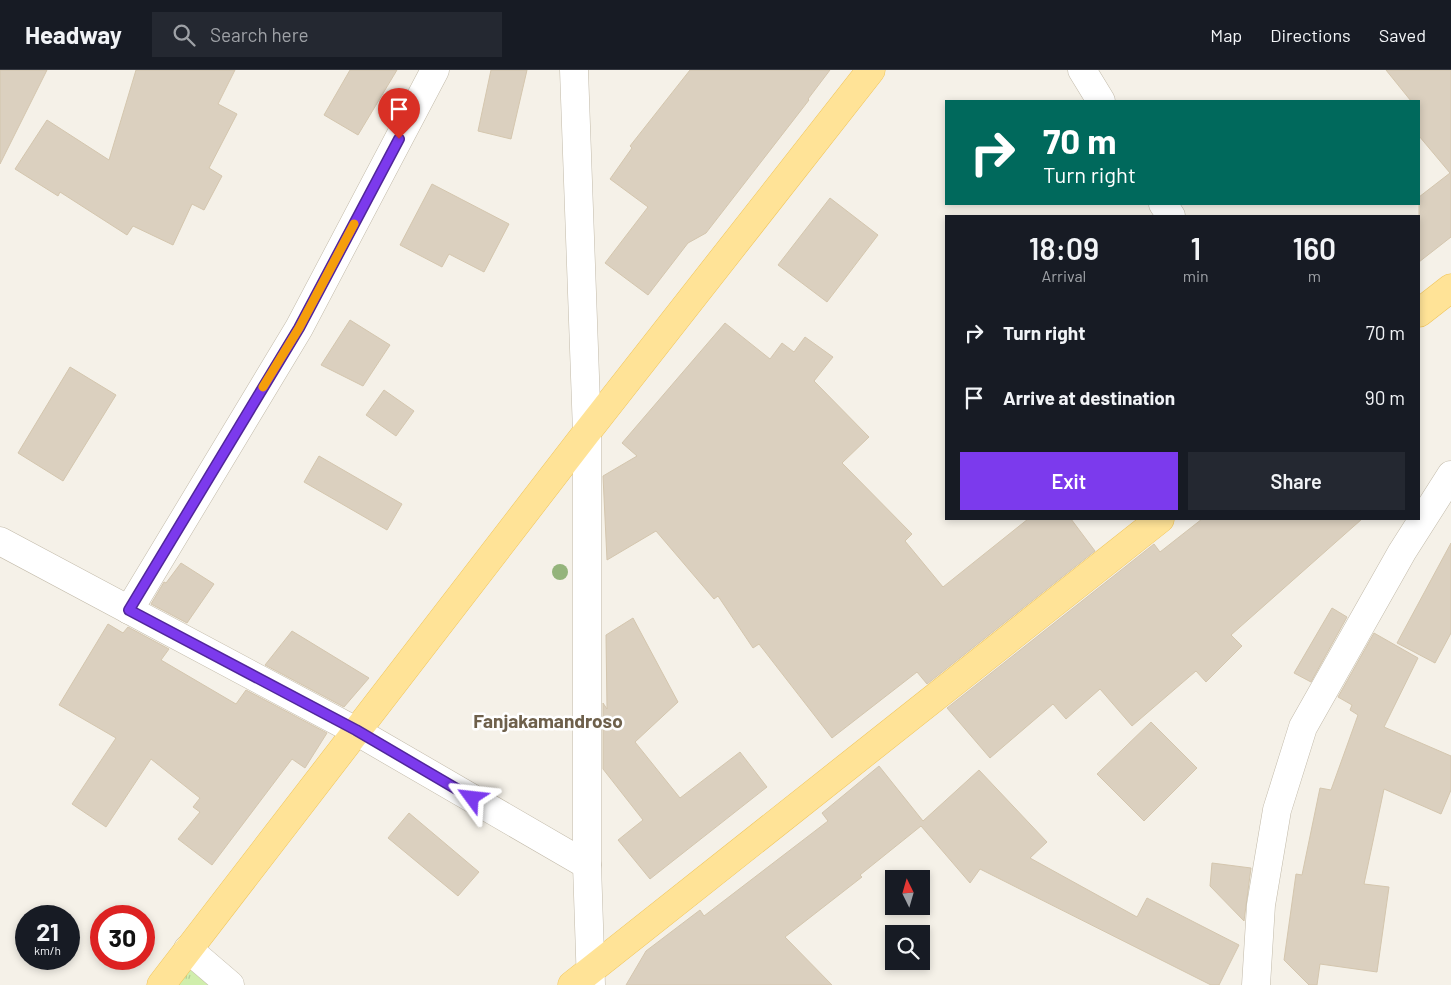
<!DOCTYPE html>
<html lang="en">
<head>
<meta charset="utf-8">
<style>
	body { margin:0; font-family:Barlow,sans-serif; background:#242831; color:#f1f3f6; height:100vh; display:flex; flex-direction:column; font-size:19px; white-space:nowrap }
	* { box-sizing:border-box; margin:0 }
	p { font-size:16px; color:#9ea1a6 }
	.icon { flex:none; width:28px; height:28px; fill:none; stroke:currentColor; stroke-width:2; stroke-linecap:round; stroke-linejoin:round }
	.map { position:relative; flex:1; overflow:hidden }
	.side { position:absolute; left:945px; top:145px; width:475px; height:305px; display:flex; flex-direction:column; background:#171b24; border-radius:0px; box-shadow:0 2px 8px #0003 }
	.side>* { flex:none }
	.top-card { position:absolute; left:945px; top:30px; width:475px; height:105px; border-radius:0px; box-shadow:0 2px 8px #0003; background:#00695c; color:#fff; overflow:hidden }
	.needle { width:32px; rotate:355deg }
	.fabs { position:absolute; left:885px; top:800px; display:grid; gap:10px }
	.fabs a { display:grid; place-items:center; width:45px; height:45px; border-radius:0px; background:#171b24; box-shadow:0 2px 8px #0003; font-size:25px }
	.speed { position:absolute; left:15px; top:835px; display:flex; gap:10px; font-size:25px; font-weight:700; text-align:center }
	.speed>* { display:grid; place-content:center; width:65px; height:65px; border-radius:50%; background:#171b24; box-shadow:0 2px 8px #0003; line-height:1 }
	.speed small { font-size:12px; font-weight:400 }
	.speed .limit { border:8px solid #d22; background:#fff; color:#111 }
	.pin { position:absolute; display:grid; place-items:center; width:42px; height:42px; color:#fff; margin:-51px -21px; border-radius:50% 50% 50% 0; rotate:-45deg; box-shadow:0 0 5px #0007 }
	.pin .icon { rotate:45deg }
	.me { position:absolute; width:55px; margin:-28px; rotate:300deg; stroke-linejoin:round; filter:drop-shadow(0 0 4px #0008) }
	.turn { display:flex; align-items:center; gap:18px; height:105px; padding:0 15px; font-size:22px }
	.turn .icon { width:65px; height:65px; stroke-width:2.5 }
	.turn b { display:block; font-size:35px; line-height:42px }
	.eta { display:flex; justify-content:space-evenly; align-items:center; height:85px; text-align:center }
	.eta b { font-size:30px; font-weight:600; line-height:35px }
	.cta { display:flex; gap:10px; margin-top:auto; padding:10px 15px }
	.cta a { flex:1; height:58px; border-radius:0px; background:#7c3aed; color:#fff; font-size:20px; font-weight:600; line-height:58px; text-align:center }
	.cta a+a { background:#242831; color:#f1f3f6 }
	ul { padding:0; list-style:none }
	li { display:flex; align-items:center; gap:15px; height:65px; padding:0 15px }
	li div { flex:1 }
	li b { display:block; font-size:19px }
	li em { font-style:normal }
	header { display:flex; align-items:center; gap:30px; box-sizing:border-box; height:70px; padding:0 25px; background:#171b24; border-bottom:1px solid #363941 }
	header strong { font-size:24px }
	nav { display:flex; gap:28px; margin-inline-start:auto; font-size:18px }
	.search { width:350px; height:45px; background:#242831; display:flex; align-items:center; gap:12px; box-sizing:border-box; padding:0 18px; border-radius:0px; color:#9ea1a6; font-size:19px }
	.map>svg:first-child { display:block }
	.park { fill:url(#park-tufts) }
	.building { fill:#dbd0bf; stroke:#d4c6ae }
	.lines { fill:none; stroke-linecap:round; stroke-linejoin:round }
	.minor-casing { stroke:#c2baa9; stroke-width:29 }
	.major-casing { stroke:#f0c55b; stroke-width:29 }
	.minor { stroke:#fff; stroke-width:28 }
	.major { stroke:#ffe397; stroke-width:28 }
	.tree { fill:#94b47b }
	.route-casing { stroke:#51269a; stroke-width:12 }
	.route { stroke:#7c3aed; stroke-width:9 }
	.slow { stroke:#f59e0b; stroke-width:9 }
	.labels { text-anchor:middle; stroke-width:5; stroke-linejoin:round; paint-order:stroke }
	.neighbourhood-label { font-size:19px; font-weight:bold; fill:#6e604b; stroke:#fff }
</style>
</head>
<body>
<header>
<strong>Headway</strong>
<div class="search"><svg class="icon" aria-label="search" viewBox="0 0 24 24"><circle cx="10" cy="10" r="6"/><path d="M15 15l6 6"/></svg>Search here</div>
<nav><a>Map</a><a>Directions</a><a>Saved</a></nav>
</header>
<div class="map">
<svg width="1451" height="915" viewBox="0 0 1451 915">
	<defs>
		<pattern id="park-tufts" width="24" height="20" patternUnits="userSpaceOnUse" patternTransform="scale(1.25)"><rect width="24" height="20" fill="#d0eeac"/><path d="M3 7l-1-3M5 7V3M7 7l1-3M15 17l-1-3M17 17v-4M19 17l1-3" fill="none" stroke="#b4cd95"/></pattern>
	</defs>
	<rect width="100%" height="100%" fill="#f5f1e8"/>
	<polygon class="park" points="190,899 209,915 177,915"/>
	<g class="building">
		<polygon points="0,0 47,0 0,94"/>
		<polygon points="136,0 235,0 218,34 237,44 209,98 222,106 204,140 192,134 173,175 133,156 127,165 60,122 58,126 15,99 47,50 109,90"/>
		<polygon points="350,0 397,0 358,65 324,45"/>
		<polygon points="491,0 527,0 511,69 478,61"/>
		<polygon points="690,0 830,0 808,29 809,30 706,163 688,173 648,225 605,193 648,137 610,109 632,78 630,76"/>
		<polygon points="1386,0 1451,0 1451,167 1419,192 1419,127 1450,103 1419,66 1419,31 1411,31"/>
		<polygon points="432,114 509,154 484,202 449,184 442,197 400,175"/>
		<polygon points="830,128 878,165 827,232 778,195"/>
		<polygon points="350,250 390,275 363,316 321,295"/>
		<polygon points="725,253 770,289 782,273 794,282 805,267 833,287 814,311 869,367 842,393 912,464 905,471 943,517 1028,449 1071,449 1095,481 927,614 917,602 832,668 759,574 753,578 718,526 714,529 656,461 607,490 603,406 637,386 622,373"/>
		<polygon points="70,297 116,325 63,411 18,383"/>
		<polygon points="384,320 414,341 396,366 366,345"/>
		<polygon points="319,386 402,434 387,460 304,412"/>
		<polygon points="1202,449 1362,449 1231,565 1242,576 1206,612 1196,601 1132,656 1100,619 1066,649 1053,634 990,688 947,638 1154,474 1160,482"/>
		<polygon points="1451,473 1451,563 1435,593 1397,573"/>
		<polygon points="181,493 214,514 187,553 151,534 164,512 166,513"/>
		<polygon points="1332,538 1347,547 1311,612 1294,603"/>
		<polygon points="633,548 678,632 635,672 680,728 740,682 767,717 650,809 618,770 643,750 603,699 603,633 607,639 606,565"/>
		<polygon points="108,554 123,563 128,557 169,579 161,590 236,634 246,620 327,663 305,698 292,689 212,795 178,769 200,742 193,737 200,728 151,689 106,757 72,734 116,668 59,635"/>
		<polygon points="292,561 369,608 344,637 265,595"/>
		<polygon points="1374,563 1418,588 1384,657 1451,686 1451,720 1441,744 1384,719 1364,814 1389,817 1377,902 1320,894 1317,915 1309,915 1284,890 1296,804 1302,805 1320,718 1331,720 1358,645 1350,640 1352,635 1338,627"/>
		<polygon points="1151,652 1197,698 1144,751 1097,704"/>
		<polygon points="879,696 923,751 979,700 1047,772 1030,788 1137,847 1147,828 1239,875 1219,915 1211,915 980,799 970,813 921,756 860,805 862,807 785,867 832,915 626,915 646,881 700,840 704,846 828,751 822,743"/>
		<polygon points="409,743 479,802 458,826 388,768"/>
		<polygon points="1212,793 1251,798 1244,851 1210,816"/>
	</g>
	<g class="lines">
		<defs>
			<g id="minor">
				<polyline points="574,0 587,362 587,795 591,915"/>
				<polyline points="1082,0 1101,31"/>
				<polyline points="1163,134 1171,146"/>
				<polyline points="0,471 356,661 587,795"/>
				<polyline points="129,540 299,258 435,0"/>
				<polyline points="188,879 230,915"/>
				<polyline points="1256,915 1261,835 1277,740 1303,657 1402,482 1451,405"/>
			</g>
			<g id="major">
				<polyline points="1419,243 1451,218"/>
				<polyline points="161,915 587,362 871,0"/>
				<polyline points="572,915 1160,449"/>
			</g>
		</defs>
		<use href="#minor" class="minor-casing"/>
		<use href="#major" class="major-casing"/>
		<use href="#minor" class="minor"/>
		<use href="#major" class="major"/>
	</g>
	<circle class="tree" cx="560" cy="502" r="8"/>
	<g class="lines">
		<defs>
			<polyline id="route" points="399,69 299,258 129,540 356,660 472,728"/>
		</defs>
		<use href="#route" class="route-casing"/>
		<use href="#route" class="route"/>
		<polyline class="slow" points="263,317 299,258 354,154"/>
	</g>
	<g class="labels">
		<g class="neighbourhood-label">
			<text x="548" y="658">Fanjakamandroso</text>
		</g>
	</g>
</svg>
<div class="fabs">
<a><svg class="needle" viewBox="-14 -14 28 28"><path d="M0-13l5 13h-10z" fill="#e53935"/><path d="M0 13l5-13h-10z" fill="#9ea1a6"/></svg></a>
<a><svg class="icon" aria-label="search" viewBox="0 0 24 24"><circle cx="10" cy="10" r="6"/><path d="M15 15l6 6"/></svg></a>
</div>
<div class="speed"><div>21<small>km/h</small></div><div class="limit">30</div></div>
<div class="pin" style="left:399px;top:69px;background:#d93025"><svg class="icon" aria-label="arrive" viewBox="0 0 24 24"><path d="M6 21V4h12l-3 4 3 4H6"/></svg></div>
<svg class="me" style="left:472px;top:728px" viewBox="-20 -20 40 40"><path d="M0-17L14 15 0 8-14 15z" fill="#7c3aed" stroke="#fff" stroke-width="4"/></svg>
<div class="top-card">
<div class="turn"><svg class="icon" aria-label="right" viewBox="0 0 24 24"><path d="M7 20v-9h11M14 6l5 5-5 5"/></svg><div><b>70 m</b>Turn right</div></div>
</div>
<section class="side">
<div class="eta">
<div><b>18:09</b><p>Arrival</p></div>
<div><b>1</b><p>min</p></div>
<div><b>160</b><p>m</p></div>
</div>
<ul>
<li><svg class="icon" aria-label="right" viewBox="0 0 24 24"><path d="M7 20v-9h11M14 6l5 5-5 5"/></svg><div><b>Turn right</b></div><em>70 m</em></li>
<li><svg class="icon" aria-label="arrive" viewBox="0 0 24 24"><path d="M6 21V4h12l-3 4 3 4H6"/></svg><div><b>Arrive at destination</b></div><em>90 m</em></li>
</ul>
<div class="cta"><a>Exit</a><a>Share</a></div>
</section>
</div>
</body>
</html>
